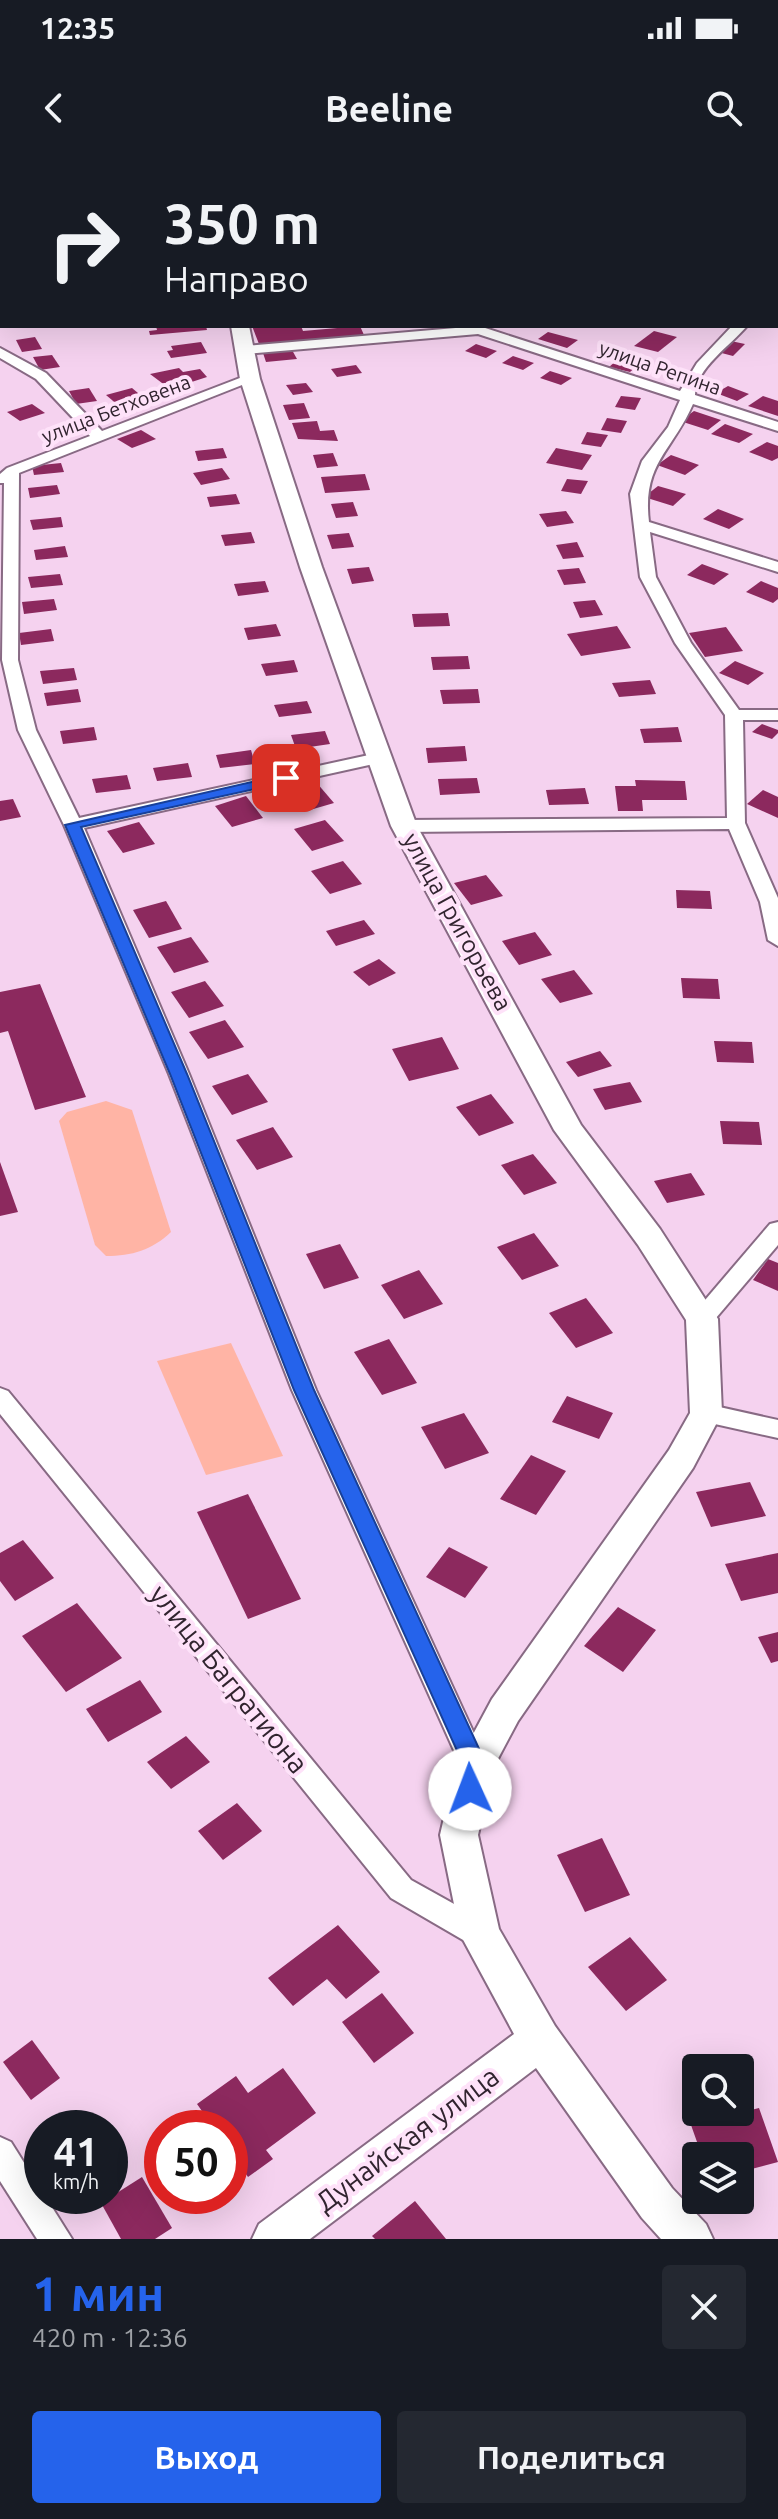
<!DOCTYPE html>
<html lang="ru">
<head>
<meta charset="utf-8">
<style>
	body { margin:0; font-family:Ubuntu,sans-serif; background:#242831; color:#f1f3f6; height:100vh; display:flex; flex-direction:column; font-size:30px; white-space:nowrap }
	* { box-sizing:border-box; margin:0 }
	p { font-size:26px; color:#9ea1a6 }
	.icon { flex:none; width:44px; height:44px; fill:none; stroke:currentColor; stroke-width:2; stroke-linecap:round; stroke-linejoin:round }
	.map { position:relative; height:2079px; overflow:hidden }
	.drawer { display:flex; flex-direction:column; background:#171b24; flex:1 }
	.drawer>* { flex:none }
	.hud { position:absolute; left:0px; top:0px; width:778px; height:168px; box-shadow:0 8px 32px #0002; background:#171b24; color:#f1f3f6; overflow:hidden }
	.controls { position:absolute; left:682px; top:1894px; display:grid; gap:16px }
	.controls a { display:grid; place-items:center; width:72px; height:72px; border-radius:8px; background:#171b24; box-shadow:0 8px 32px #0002; font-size:40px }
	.speed { position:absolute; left:24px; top:1950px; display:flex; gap:16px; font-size:40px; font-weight:700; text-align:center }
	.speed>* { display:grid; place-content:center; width:104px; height:104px; border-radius:50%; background:#171b24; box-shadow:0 8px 32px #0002; line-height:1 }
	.speed small { font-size:20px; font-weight:400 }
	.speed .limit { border:12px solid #d22; background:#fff; color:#111 }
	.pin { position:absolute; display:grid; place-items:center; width:68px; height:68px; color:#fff; margin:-34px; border-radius:16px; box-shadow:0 4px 12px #0006 }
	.me { position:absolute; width:88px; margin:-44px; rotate:358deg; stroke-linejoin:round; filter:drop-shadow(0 0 6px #0008) }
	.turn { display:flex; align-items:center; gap:28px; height:168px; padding:0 32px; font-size:36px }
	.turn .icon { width:104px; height:104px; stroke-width:2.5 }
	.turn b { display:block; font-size:56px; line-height:68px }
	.round { display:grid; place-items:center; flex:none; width:84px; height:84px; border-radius:8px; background:#242831 }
	.summary { display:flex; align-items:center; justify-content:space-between; height:136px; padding:0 32px }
	h1 { font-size:48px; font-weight:700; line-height:60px; color:#2563eb }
	.primary-button { display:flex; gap:16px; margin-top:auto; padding:16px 32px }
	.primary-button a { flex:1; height:92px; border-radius:8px; background:#2563eb; color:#fff; font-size:32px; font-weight:700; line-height:92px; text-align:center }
	.primary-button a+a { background:#242831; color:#f1f3f6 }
	.status { display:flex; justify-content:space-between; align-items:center; height:56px; padding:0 40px; background:#171b24; direction:ltr }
	.status svg { height:22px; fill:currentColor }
	header { display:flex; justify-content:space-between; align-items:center; height:104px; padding:0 32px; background:#171b24; font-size:36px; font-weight:700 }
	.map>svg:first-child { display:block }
	.green { fill:#ffb4a5 }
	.building { fill:#8c295e }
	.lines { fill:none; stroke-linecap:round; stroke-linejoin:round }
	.street-casing { stroke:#886a84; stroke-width:4 }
	.secondary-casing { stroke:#886a84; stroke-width:4 }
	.street { fill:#fff; fill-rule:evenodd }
	.secondary { fill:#fff; fill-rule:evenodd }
	.route { fill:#2563eb; stroke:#184099; stroke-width:2 }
	.labels { text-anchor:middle; stroke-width:8; stroke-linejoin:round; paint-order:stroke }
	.far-street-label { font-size:20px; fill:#31242f; stroke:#fee2f9 }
	.street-label { font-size:24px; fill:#31242f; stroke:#fee2f9 }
	.near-street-label { font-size:28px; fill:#31242f; stroke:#fee2f9 }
</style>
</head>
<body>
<div class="status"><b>12:35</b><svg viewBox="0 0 49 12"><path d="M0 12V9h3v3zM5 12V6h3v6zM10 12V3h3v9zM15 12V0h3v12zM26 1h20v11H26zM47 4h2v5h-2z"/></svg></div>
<header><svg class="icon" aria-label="back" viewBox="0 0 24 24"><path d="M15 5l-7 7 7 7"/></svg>Beeline<svg class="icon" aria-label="search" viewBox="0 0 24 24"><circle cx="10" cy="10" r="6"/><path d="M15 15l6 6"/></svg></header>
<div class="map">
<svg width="778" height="2079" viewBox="0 0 778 2079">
	<rect width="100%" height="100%" fill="#f5d2ef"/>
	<g class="green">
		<path d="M106,941L132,950L171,1072C152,1090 132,1096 106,1096L95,1085L59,961L67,952Z"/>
		<polygon points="231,1183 283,1296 206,1315 157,1201"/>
	</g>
	<g class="building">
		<polygon points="156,166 206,166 207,170 150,175 149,171 157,170"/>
		<polygon points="252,166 301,166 303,171 360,166 364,175 259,184"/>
		<polygon points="654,171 677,177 658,192 634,186"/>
		<polygon points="548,172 578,180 567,188 538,179"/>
		<polygon points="35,177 42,189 22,192 16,180"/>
		<polygon points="726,180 745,184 733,196 714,191"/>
		<polygon points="201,182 207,193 171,198 167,191 173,190 171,186"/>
		<polygon points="476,184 497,191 486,198 465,191"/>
		<polygon points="292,190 297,199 266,202 263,193"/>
		<polygon points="52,195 60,207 40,210 33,197"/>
		<polygon points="623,195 644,200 630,212 609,207"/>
		<polygon points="513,196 534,203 523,210 502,203"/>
		<polygon points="356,205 362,213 337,217 331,209"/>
		<polygon points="179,208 183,212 200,209 207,217 170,229 150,214"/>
		<polygon points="550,211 572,218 561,225 540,218"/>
		<polygon points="306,223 313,232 293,235 286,225"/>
		<polygon points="728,226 749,234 737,241 716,233"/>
		<polygon points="89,228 97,241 76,244 69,231"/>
		<polygon points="132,228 145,239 119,246 106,235"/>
		<polygon points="621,236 641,238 635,250 615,247"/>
		<polygon points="763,236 778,241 778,256 748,246"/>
		<polygon points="304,243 310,258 289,260 283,245"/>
		<polygon points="32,244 45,253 20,261 7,252"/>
		<polygon points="694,251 721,260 708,270 680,261"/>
		<polygon points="607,258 627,261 621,273 601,270"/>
		<polygon points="317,261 320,271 334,270 338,281 298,279 292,263"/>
		<polygon points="725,264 753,274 739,283 711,274"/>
		<polygon points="141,270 156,279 132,288 117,279"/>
		<polygon points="587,272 608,275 601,287 581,284"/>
		<polygon points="767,282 778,286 778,298 772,301 749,292"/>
		<polygon points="223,288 227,298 198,301 195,291"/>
		<polygon points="556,288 592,295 582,310 546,303"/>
		<polygon points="333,293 338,306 317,308 313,295"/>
		<polygon points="671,295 699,305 685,315 657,305"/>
		<polygon points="61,303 64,312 34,315 32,306"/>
		<polygon points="222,308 230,319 201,325 193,313"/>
		<polygon points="365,314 370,330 325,333 321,317"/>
		<polygon points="567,319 588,321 581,334 561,331"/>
		<polygon points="57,325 60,334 30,338 28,328"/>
		<polygon points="658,326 686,334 673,346 644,337"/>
		<polygon points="236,334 240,344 210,347 207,337"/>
		<polygon points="353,342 358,356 336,358 331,344"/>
		<polygon points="718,349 744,359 729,369 703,359"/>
		<polygon points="566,351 574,363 547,367 539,354"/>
		<polygon points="61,357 63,367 33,370 30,360"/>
		<polygon points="251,372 255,383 225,386 221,375"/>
		<polygon points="349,373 354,387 332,389 327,375"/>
		<polygon points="577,382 584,397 563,399 556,385"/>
		<polygon points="65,386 68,397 36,400 34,390"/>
		<polygon points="702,404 729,414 714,425 687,415"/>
		<polygon points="369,407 374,421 352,424 347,409"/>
		<polygon points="579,408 586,423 564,425 557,410"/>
		<polygon points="60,414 63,425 31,428 28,417"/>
		<polygon points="265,421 269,432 238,436 234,424"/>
		<polygon points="761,421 778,428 778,439 773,443 746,432"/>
		<polygon points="54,439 57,450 24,454 22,442"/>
		<polygon points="595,440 603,455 580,458 573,442"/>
		<polygon points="448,453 450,466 414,467 412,454"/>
		<polygon points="276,464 281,476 248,480 244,468"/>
		<polygon points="617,466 631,488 581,496 567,474"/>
		<polygon points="726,467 743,491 705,497 689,473"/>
		<polygon points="51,469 54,481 21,485 19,473"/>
		<polygon points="468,496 470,509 433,510 431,497"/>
		<polygon points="294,500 298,512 266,516 261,504"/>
		<polygon points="735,501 764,513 748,525 719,513"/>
		<polygon points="74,508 77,520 43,524 40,511"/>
		<polygon points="650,520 656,534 619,537 612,523"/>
		<polygon points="78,529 81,542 47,546 44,533"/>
		<polygon points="478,529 480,543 443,544 440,530"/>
		<polygon points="307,541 312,553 279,557 274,545"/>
		<polygon points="762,564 778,570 778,573 772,579 752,572"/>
		<polygon points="94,567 97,580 63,584 60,571"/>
		<polygon points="678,567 682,582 644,583 640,569"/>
		<polygon points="325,571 330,584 296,589 291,575"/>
		<polygon points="465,586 467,601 428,603 426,588"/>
		<polygon points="251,590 255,604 220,608 216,595"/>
		<polygon points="188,603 192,617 157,621 153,608"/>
		<polygon points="127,615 131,629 96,633 92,619"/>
		<polygon points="477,618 480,633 440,635 438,619"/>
		<polygon points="635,620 685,621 687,640 642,640 643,651 618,651 615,626 636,626"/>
		<polygon points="316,622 334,643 303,652 285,631"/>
		<polygon points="585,628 589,644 549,645 546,630"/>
		<polygon points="763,630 778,637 778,658 747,644"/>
		<polygon points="246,636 263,658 232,667 215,646"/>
		<polygon points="13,639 21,657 0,661 0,641"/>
		<polygon points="325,660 344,681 312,691 294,669"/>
		<polygon points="139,662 155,684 123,693 107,671"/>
		<polygon points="343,701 362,724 330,734 311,711"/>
		<polygon points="486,715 503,736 471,745 454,723"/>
		<polygon points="676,730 710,731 712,749 677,748"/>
		<polygon points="166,741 182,769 149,778 133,750"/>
		<polygon points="364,760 375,774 336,786 326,771"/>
		<polygon points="535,772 552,795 519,805 502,781"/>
		<polygon points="191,777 209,802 174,813 157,787"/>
		<polygon points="379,799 396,813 369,826 353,812"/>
		<polygon points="574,810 593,834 560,843 541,819"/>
		<polygon points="681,818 718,819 720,839 683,838"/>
		<polygon points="205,821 224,846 189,858 171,832"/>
		<polygon points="40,824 86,937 35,950 8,871 0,873 0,832"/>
		<polygon points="225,860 244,887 208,899 189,872"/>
		<polygon points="442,877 459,909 409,921 392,889"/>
		<polygon points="714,881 752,882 754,903 717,902"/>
		<polygon points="600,891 612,906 578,917 566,902"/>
		<polygon points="248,914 268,942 232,955 212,926"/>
		<polygon points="630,922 642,942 605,950 593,929"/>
		<polygon points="491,934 514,963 479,976 456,947"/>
		<polygon points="720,961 759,962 762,985 723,984"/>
		<polygon points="273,967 293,997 257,1010 236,980"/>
		<polygon points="533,994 557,1023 524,1035 501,1005"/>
		<polygon points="0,1002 18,1052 0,1056"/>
		<polygon points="691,1013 705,1035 667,1043 654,1021"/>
		<polygon points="534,1073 559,1106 522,1120 497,1087"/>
		<polygon points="340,1084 359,1118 324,1129 306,1094"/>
		<polygon points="768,1099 778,1103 778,1131 753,1120"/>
		<polygon points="419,1110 443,1144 404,1159 381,1125"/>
		<polygon points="586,1138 613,1173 576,1188 549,1153"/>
		<polygon points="389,1179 417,1223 382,1235 354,1192"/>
		<polygon points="567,1236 613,1253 599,1279 552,1262"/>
		<polygon points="464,1253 489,1293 445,1309 421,1267"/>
		<polygon points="531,1295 566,1311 536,1355 500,1339"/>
		<polygon points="750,1322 766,1356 711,1367 696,1332"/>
		<polygon points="248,1334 301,1439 248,1459 197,1352"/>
		<polygon points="23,1380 54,1418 15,1441 0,1421 0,1393"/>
		<polygon points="449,1387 488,1407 465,1438 426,1417"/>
		<polygon points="778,1393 778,1433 741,1441 725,1404"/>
		<polygon points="77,1443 122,1498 66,1532 22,1476"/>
		<polygon points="618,1447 656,1470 623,1512 584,1486"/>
		<polygon points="778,1472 778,1501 771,1503 758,1477"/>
		<polygon points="140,1520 162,1552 108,1582 86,1549"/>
		<polygon points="186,1576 210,1602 171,1629 147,1602"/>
		<polygon points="237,1643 262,1671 223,1700 198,1671"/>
		<polygon points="602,1678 630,1735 585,1752 557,1695"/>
		<polygon points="338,1765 380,1812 346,1839 327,1819 293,1846 268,1818"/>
		<polygon points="630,1777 667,1820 626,1851 588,1807"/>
		<polygon points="382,1833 414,1873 374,1903 342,1862"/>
		<polygon points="32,1880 60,1918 31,1940 3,1902"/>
		<polygon points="283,1908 316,1953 266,1990 273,1999 248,2017 230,1991 230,1968 214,1968 197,1944 236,1916 248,1933"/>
		<polygon points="759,1948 778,2002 740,2012 740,1996 702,1996 691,1965"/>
		<polygon points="142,2017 172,2068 155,2079 121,2079 101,2043"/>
		<polygon points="415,2041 446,2079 375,2079 372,2076"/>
	</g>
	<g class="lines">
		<defs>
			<g id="street">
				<polygon points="315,0 345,0 346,2 316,2"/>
				<polygon points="370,0 389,0 369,2"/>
				<polygon points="776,134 778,135 778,143 776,143"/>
				<path d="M479,166L680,231L697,203L732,166H747C731,185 695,209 695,235L778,262V271L693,244C672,292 642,303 649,362L778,402V412L650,372L656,417L691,483L739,550H778V560H743L745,663L778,738V786L768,780L760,742L729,669L404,672L395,666L404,660L727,658L725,555L675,483L640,417L630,334L642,301L668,267L680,240L478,174L245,194L238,190L245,186Z"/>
				<polygon points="0,188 46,213 102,271 245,216 257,219 19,313 18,500 36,570 79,658 378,593 387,598 378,603 84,668 189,914 316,1230 489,1606 485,1615 475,1618 465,1615 292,1230 169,914 64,665 18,570 2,500 4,323 0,323 0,314 7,308 90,276 36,219 0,198"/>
				<polygon points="778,1062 778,1085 710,1165 694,1165 690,1159 694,1153 770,1064"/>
				<polygon points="0,1228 8,1231 411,1720 490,1764 495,1774 490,1784 480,1788 470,1784 391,1738 0,1254"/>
				<polygon points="706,1244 778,1260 778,1278 697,1260 694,1253 697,1246"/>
				<polygon points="0,1977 11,1982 72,2079 37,2079 0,2021"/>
			</g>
			<g id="secondary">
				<polygon points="120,0 138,0 139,2 121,2"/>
				<polygon points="231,166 249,166 260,219 322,407 417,666 581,965 660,1069 718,1159 722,1253 693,1308 518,1561 493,1608 478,1675 499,1769 555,1866 672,2028 706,2064 713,2079 661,2079 642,2058 536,1908 310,2079 252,2079 259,2064 514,1874 460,1774 440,1675 456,1606 492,1539 669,1290 690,1253 686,1160 638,1085 554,970 391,666 300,407 240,219"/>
			</g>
		</defs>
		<use href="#street" class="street-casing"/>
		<use href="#secondary" class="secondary-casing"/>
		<use href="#street" class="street"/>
		<use href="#secondary" class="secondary"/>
	</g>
	<polygon class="route" points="286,614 294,618 291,621 81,667 187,914 314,1230 487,1606 478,1636 470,1639 462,1636 458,1629 464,1606 294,1230 170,914 65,665"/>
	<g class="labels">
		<g class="far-street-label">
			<text transform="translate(660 208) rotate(19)" y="7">улица Репина</text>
			<text transform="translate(116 249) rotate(-21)" y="7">улица Бетховена</text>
		</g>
		<g class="street-label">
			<text transform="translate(457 762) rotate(61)" y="8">улица Григорьева</text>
		</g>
		<g class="near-street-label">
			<text transform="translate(229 1519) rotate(51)" y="10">улица Багратиона</text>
			<text transform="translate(407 1979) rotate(-37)" y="10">Дунайская улица</text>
		</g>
	</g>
</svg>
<div class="controls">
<a><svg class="icon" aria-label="search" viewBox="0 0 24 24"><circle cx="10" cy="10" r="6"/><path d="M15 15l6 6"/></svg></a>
<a><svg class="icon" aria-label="layers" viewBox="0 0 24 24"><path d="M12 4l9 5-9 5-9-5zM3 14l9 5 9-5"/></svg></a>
</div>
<div class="speed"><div>41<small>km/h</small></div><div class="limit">50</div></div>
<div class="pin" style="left:286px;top:618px;background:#d93025"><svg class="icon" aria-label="arrive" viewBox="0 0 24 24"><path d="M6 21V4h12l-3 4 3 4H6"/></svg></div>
<svg class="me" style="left:470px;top:1629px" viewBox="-20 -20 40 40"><circle r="19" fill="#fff"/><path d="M0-13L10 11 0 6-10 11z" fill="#2563eb"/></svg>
<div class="hud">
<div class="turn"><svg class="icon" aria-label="right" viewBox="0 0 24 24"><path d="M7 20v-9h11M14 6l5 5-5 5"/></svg><div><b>350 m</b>Направо</div></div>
</div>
</div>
<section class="drawer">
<div class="summary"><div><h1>1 мин</h1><p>420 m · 12:36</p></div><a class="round"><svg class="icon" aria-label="close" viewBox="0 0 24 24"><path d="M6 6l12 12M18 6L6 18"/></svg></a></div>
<div class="primary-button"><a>Выход</a><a>Поделиться</a></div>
</section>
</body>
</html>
